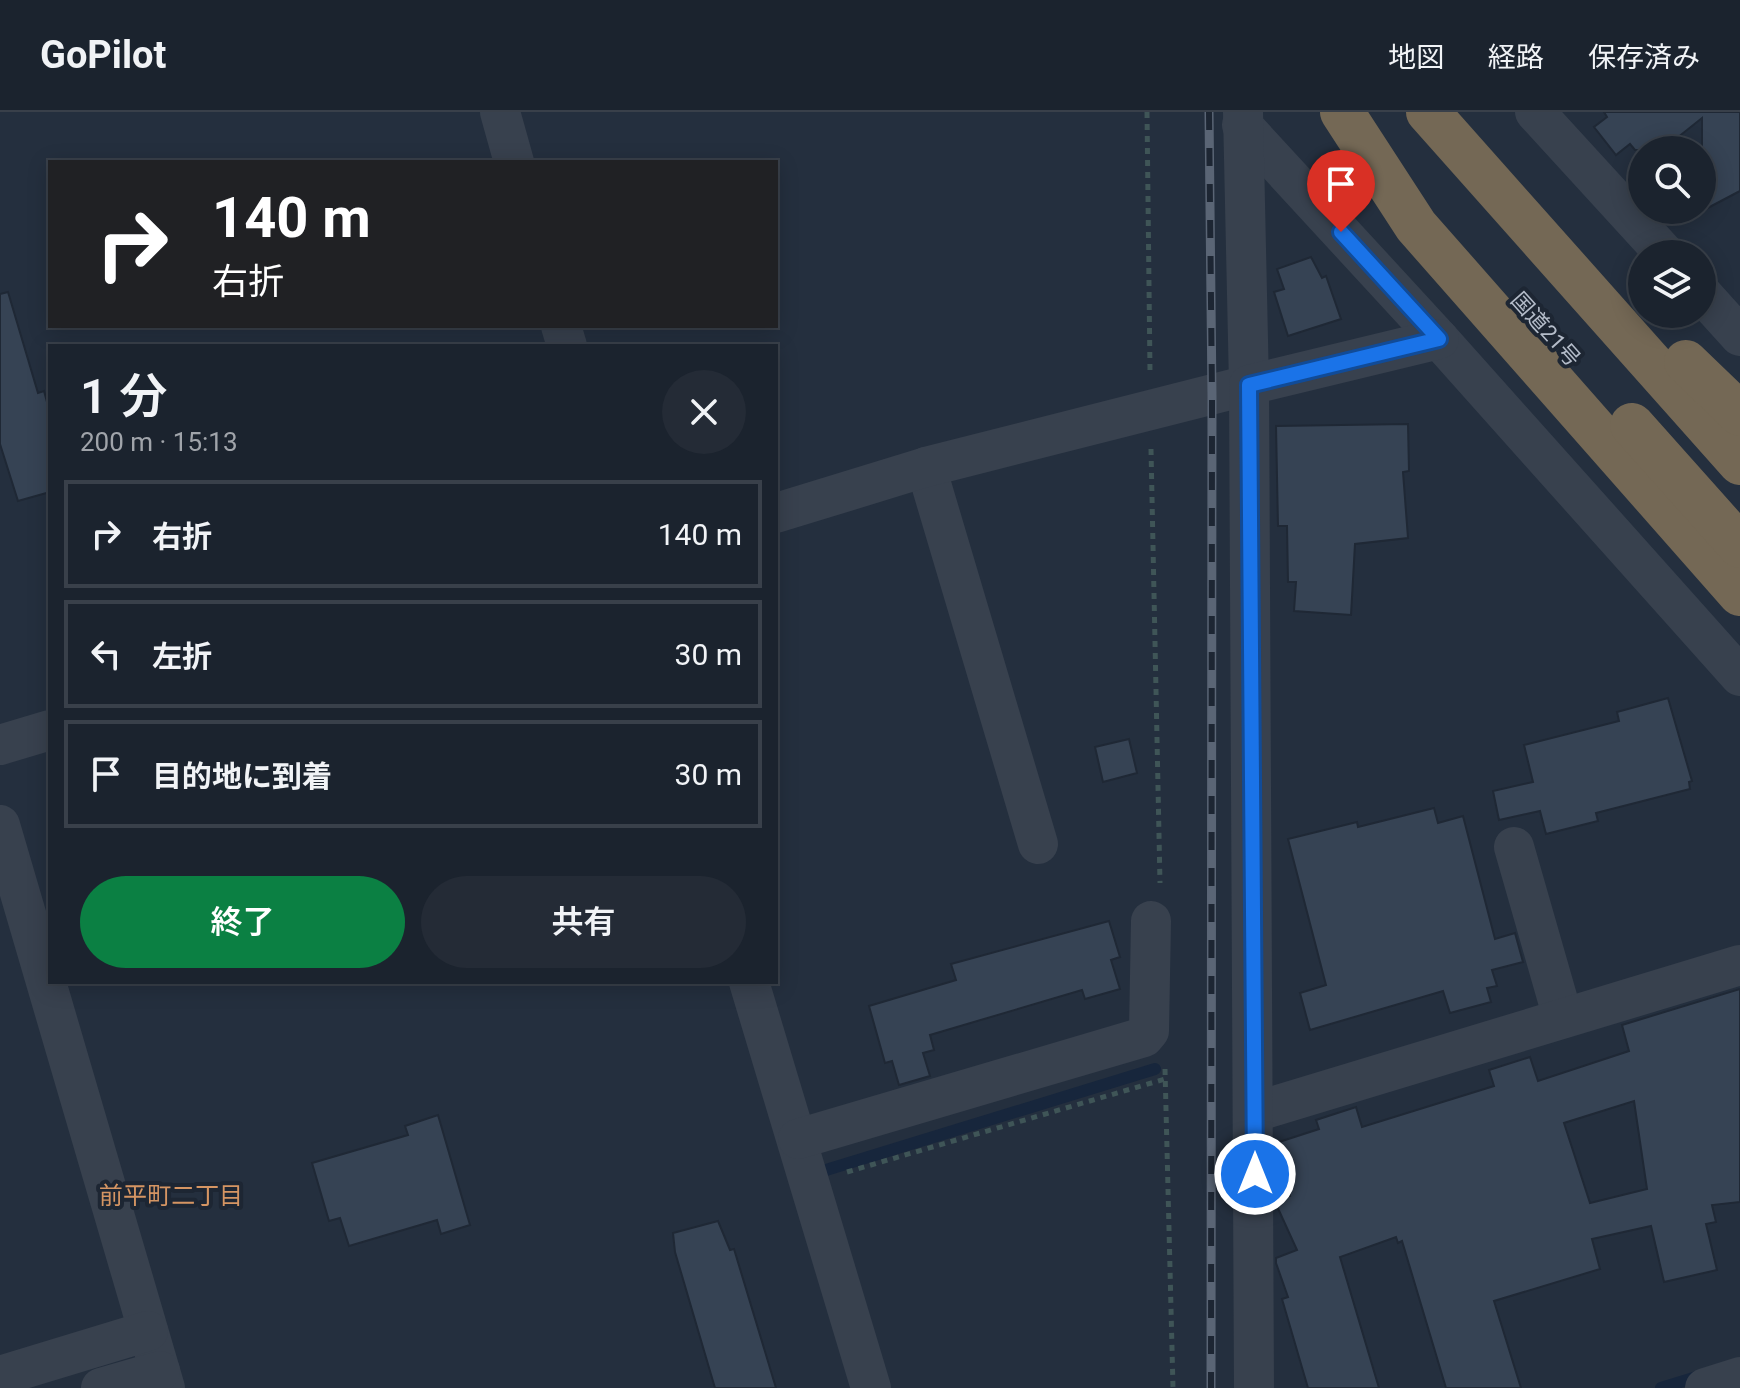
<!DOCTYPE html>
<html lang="ja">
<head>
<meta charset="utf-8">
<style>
	body { margin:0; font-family:Roboto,"Noto Sans JP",sans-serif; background:#242b36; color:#f1f3f6; height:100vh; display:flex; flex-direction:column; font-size:30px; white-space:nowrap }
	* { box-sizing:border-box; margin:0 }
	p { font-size:26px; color:#a0a4aa }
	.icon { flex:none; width:44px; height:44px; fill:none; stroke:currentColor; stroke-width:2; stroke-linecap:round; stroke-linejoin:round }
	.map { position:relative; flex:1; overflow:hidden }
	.details { position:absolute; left:48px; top:232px; width:730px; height:640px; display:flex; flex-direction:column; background:#1b232e; border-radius:0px; box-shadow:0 4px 20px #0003,0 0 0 2px #39404a }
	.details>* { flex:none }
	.banner { position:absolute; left:48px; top:48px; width:730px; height:168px; border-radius:0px; box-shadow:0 4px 20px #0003,0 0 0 2px #39404a; background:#202124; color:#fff; overflow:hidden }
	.fabs { position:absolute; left:1628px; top:24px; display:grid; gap:16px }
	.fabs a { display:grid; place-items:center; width:88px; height:88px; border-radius:50%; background:#1b232e; box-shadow:0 4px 20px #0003,0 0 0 2px #39404a; font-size:40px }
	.pin { position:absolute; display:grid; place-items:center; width:68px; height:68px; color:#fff; margin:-82px -34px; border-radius:50% 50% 50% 0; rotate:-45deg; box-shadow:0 0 8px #0007 }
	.pin .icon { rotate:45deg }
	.me { position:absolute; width:88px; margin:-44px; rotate:0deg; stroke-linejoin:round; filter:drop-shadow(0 0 6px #0008) }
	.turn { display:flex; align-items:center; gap:28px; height:168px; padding:0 32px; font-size:36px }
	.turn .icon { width:104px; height:104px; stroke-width:2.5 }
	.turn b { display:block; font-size:56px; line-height:68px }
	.round { display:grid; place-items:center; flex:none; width:84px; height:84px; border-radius:42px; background:#242b36 }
	.headline { display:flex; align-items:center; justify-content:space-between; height:136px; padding:0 32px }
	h1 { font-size:48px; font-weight:600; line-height:60px }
	.primary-button { display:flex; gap:16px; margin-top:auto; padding:16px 32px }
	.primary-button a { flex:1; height:92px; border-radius:48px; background:#0b8043; color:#fff; font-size:32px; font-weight:600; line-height:92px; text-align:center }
	.primary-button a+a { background:#242b36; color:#f1f3f6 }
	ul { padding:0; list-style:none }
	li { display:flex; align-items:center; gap:24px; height:108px; margin:0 16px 12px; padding:0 16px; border:4px solid #39404a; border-radius:0px }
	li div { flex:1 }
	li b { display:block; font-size:30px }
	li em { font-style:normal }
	header { display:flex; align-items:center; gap:48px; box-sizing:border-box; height:112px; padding:0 40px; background:#1b232e; border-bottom:2px solid #39404a }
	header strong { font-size:38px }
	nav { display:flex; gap:44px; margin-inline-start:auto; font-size:28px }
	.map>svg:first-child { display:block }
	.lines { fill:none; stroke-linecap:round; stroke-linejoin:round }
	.stream { stroke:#17263c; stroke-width:12 }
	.building { fill:#364354; stroke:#1f2835; stroke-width:2; fill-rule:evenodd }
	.path { stroke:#3f5557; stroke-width:5; stroke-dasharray:6 6; stroke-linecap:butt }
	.minor { stroke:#38414e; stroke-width:40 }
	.highway { stroke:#746855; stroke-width:44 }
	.rail-casing { stroke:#5a6575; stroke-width:9 }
	.rail { stroke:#1d2633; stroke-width:6; stroke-dasharray:18; stroke-linecap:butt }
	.route-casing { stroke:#114b97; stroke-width:20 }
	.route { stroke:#1a73e8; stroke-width:14 }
	.labels { text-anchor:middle; stroke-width:8; stroke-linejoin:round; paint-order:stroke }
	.street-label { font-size:22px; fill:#b4bcc9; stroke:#1d2633 }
	.neighbourhood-label { font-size:24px; fill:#d59563; stroke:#1d2633 }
</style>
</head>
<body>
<header>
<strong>GoPilot</strong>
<nav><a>地図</a><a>経路</a><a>保存済み</a></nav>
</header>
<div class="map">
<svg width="1740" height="1276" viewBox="0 0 1740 1276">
	<rect width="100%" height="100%" fill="#242f3e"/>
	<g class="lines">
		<g class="stream">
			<polyline points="826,1058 1155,957"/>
			<polyline points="1661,1276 1700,1264"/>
		</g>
	</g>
	<g class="building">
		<polygon points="1604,0 1740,0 1740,79 1702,99 1702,6 1662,38 1635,38 1630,32 1616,43 1594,15 1607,5"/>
		<polygon points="1311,145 1322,166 1326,164 1341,207 1288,224 1274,180 1284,177 1277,157"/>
		<polygon points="8,180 38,281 44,279 50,301 50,380 18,389 0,332 0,182"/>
		<polygon points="1408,312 1409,359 1403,360 1408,426 1355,432 1351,503 1294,499 1296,470 1288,470 1287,414 1278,414 1276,314"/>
		<polygon points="1668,586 1692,669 1689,670 1690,677 1596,701 1598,709 1546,722 1540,699 1499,708 1493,679 1533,670 1524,633 1619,609 1617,600"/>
		<polygon points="1129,627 1137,661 1103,670 1095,635"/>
		<polygon points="1434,696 1438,711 1463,704 1495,827 1515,821 1523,850 1492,858 1497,874 1487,876 1491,890 1450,901 1443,879 1310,918 1300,881 1326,873 1288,727 1357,710 1358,715"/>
		<polygon points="1109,809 1120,845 1111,848 1120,877 1085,887 1082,878 930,923 934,938 923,941 930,964 899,973 892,949 885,951 869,894 956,868 951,852"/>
		<path d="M1740,877V1090L1712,1093L1716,1110L1706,1112L1717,1158L1664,1170L1651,1114L1592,1127L1600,1157L1494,1189L1521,1276H1446L1402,1129L1398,1131L1396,1125L1340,1145L1379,1276H1308L1282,1187L1288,1185L1276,1151V1146L1297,1138L1276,1092V1089L1290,1084L1279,1051L1285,1049L1279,1030L1319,1017L1316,1008L1356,995L1362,1015L1494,974L1489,958L1530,945L1538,969L1629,939L1622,913ZM1634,989L1647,1077L1590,1091L1564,1011Z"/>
		<polygon points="438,1003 470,1113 441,1122 437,1108 349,1134 340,1106 329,1109 312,1051 408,1023 405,1014"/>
		<polygon points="718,1109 730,1138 734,1137 776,1276 715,1276 675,1140 673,1121"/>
	</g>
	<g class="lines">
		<g class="path">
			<polyline points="1147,0 1150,259"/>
			<polyline points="1151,337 1160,771"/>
			<polyline points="1165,957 1173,1276"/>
			<polyline points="847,1060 1165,967"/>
		</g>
		<g class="minor">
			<polyline points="500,0 514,50"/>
			<polyline points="1535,0 1665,142"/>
			<polyline points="1242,13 1439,227 1740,564"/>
			<polyline points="1702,182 1740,224"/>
			<polyline points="561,214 567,234"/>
			<polyline points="926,355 1038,732"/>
			<polyline points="776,401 926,355 1249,273 1243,0"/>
			<polyline points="0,633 50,618"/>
			<polyline points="0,713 165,1276"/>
			<polyline points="1514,735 1563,906"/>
			<polyline points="749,870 871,1276"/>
			<polyline points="1255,1000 1740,853"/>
			<polyline points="798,1027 1144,925 1149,919 1151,809"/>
			<polyline points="0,1264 148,1219"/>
			<polyline points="101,1276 160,1259"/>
			<polyline points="1254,1276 1249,273 1439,227"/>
			<polyline points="1705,1276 1740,1265"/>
		</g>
		<g class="highway">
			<polyline points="1342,0 1416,114 1740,482"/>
			<polyline points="1428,0 1740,351"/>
			<polyline points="1686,250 1740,302"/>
			<polyline points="1632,313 1740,434"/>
		</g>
		<defs>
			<polyline id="rail" points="1209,0 1212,284 1211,1276"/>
		</defs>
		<use href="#rail" class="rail-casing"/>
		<use href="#rail" class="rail"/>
	</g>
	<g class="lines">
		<defs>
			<polyline id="route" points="1255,1062 1249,273 1439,227 1341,120"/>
		</defs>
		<use href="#route" class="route-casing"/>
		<use href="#route" class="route"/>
	</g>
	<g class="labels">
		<g class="street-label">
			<text transform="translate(1546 217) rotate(48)" y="8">国道21号</text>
		</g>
		<g class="neighbourhood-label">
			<text x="171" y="1092">前平町二丁目</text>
		</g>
	</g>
</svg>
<div class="fabs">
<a><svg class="icon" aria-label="search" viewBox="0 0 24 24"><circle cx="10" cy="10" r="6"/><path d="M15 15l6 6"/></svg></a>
<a><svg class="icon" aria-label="layers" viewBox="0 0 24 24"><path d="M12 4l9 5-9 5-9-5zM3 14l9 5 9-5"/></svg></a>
</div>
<div class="pin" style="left:1341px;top:120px;background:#d93025"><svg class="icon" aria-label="arrive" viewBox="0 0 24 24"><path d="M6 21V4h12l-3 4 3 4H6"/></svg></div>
<svg class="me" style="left:1255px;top:1062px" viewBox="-20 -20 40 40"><circle r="17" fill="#1a73e8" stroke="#fff" stroke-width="3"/><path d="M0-11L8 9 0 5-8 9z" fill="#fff"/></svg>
<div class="banner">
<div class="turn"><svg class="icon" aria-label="right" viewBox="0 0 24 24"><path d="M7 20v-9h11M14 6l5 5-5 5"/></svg><div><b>140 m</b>右折</div></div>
</div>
<section class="details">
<div class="headline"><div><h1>1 分</h1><p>200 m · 15:13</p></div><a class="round"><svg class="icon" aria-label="close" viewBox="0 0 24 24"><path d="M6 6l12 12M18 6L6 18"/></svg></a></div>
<ul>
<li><svg class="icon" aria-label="right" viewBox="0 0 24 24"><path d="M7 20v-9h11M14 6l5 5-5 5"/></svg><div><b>右折</b></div><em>140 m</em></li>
<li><svg class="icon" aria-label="left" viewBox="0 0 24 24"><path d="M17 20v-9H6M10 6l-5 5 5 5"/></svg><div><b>左折</b></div><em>30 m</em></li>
<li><svg class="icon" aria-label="arrive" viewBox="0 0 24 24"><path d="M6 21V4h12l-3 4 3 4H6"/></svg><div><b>目的地に到着</b></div><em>30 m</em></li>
</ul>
<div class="primary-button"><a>終了</a><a>共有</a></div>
</section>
</div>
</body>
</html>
